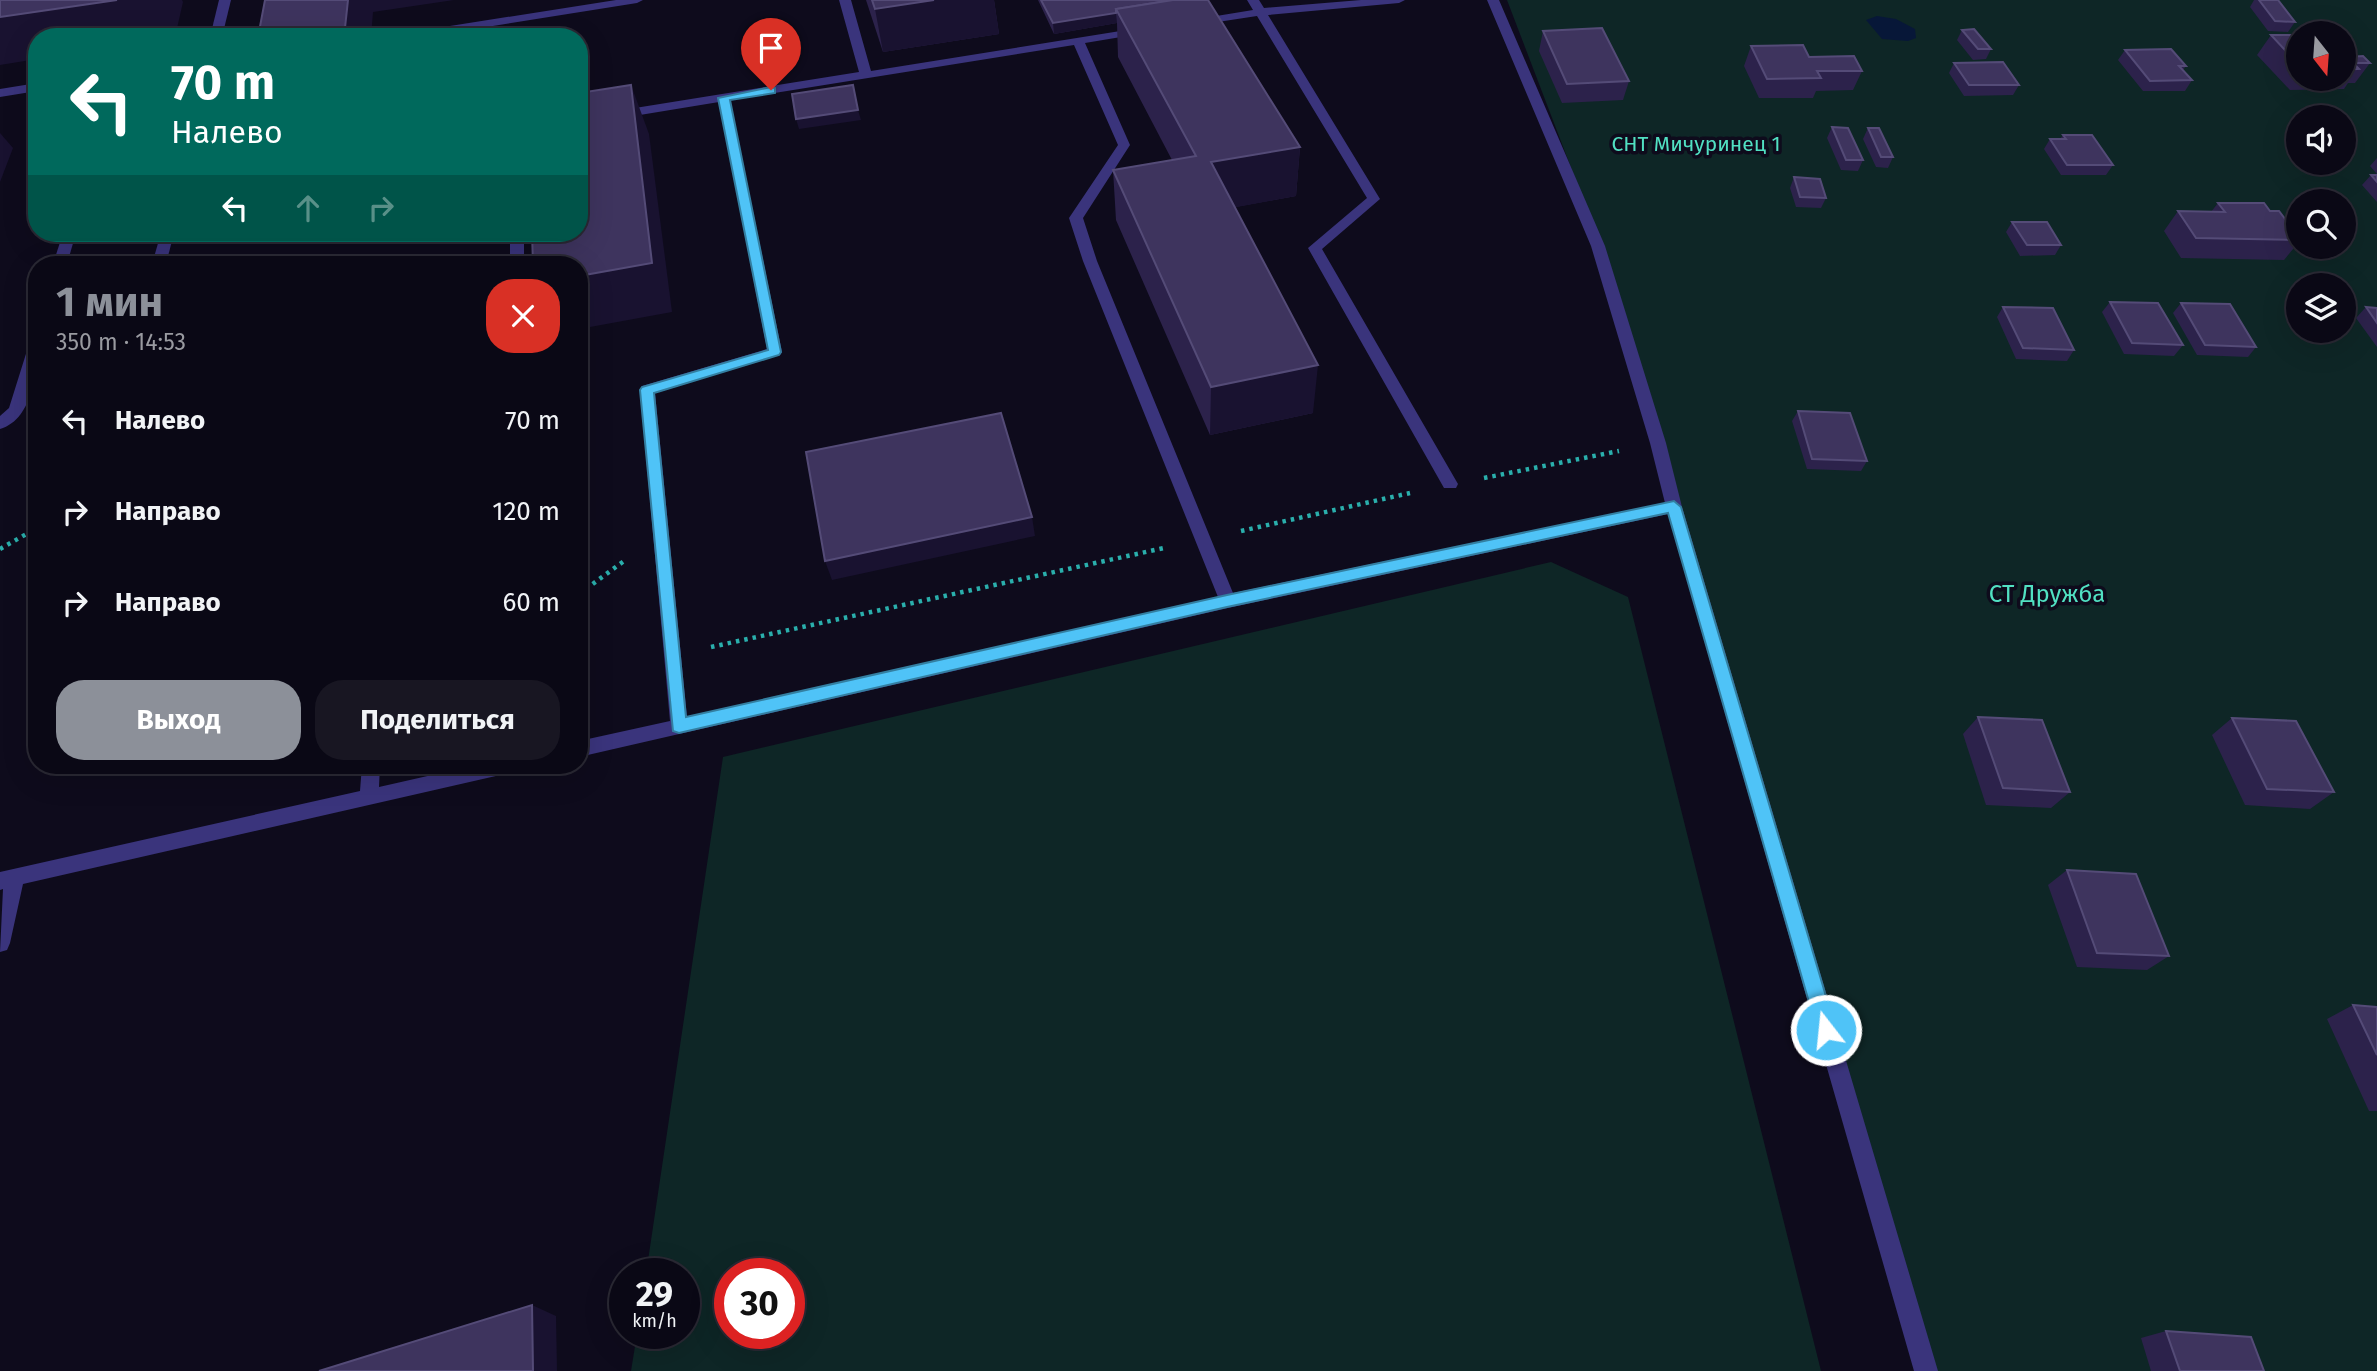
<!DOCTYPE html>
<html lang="ru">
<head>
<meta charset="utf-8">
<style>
	body { margin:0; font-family:"Fira Sans",sans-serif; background:#181622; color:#f1f3f6; height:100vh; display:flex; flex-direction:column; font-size:26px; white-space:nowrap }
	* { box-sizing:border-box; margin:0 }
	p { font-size:23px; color:#999aa0 }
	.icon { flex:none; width:38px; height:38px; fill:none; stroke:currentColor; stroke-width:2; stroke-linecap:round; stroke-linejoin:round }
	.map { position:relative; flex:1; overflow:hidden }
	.side { position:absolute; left:28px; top:256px; width:560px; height:518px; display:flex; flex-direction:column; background:#0a0815; border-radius:28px; box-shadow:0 7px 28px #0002,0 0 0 2px #2a2934 }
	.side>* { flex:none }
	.banner { position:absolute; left:28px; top:28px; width:560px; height:214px; border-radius:28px; box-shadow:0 7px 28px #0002,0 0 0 2px #2a2934; background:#00695c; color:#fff; overflow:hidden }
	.needle { width:46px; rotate:163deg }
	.controls { position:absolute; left:2286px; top:21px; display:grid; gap:14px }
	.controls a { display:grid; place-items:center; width:70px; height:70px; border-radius:50%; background:#0a0815; box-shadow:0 7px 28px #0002,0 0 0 2px #2a2934; font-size:35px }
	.speed { position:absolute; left:609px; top:1258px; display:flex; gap:14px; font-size:35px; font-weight:700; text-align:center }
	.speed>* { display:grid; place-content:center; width:91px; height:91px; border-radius:50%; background:#0a0815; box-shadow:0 7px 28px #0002,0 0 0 2px #2a2934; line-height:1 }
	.speed small { font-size:18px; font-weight:400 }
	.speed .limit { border:10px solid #d22; background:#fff; color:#111 }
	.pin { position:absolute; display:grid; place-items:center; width:60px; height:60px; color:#fff; margin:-72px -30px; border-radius:50% 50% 50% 0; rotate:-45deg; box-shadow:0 0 7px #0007 }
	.pin .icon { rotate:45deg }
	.me { position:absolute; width:77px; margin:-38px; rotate:344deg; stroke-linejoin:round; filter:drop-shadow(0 0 5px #0008) }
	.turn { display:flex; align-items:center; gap:24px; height:147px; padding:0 28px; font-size:32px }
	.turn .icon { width:91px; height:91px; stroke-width:2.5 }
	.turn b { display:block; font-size:49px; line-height:60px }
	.lanes { display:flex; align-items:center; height:66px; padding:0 28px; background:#0003; justify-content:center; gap:35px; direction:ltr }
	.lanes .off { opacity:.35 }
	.round { display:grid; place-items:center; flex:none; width:74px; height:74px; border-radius:28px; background:#181622 }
	.head { display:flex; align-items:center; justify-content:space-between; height:119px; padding:0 28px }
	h1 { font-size:42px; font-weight:700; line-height:52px; color:#8c9099 }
	.action { display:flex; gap:14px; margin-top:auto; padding:14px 28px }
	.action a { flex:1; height:80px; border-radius:28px; background:#8c9099; color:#fff; font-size:28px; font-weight:700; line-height:80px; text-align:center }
	.action a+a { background:#181622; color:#f1f3f6 }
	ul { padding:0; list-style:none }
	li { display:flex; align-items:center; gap:21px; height:91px; padding:0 28px }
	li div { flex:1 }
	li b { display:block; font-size:26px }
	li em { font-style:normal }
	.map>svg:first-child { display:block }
	.green { fill:#0e2626; fill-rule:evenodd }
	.water { fill:#071738 }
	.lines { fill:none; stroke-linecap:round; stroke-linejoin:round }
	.path { stroke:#2aafac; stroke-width:4.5; stroke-dasharray:3.5 5; stroke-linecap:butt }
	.minor { fill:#3a347c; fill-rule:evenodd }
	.wall { fill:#2c224b }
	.shaded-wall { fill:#191230 }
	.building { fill:#3e345e; stroke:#544b77; stroke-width:2 }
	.route { fill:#4fc3f7; stroke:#337fa1; stroke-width:2 }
	.labels { text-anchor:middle; stroke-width:7; stroke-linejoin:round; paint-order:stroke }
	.far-park-label { font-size:21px; fill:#51e0c2; stroke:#0e0b1c }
	.park-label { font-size:24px; fill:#51e0c2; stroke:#0e0b1c }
</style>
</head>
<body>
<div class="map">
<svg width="2377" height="1371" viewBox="0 0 2377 1371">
	<rect width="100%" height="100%" fill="#0e0b1c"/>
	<g class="green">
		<path d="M1507,0H2377V1371H1931L1609,267ZM2298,33H2343V79H2298ZM2298,117H2343V163H2298ZM2298,201H2343V247H2298ZM2298,285H2343V331H2298Z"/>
		<path d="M1551,562L1628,597L1821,1371H631L637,1334H684V1274H646L723,757ZM730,1274H789V1334H730Z"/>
	</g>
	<polygon class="water" points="1877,16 1896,19 1915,29 1916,38 1908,41 1882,39 1866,20"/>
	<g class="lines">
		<g class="path">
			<polyline points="1484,478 1619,451"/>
			<polyline points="1241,531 1410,493"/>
			<polyline points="0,549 37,528"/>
			<polyline points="579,594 624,561"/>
			<polyline points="711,647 1164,548"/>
		</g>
		<g class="minor">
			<polygon points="219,0 231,0 222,37 210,37"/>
			<polygon points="616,0 643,0 637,3 424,37 427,30 431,29"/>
			<path d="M839,0H851L871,71L1139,28L1145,31L1139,34L1085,43L1130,145L1083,218L1097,261L1233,593L1665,503L1650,443L1591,246L1487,0H1499L1605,246L1666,443L1682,507L1938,1371H1914L1668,514L1228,608L579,757V741L670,721L640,390L642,386L767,349L719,102L579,125V117L859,72ZM1074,45L1118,145L1069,218L1083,261L1218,597L687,717L655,393L780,355L782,352L730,100Z"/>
			<polygon points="1247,0 1259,0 1264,8 1361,0 1405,0 1399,3 1268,15 1380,199 1322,249 1458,484 1456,488 1444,488 1308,248 1367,198 1257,16 1198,25 1192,22 1198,19 1253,10"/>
			<polygon points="37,83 37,91 0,97 0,89"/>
			<polygon points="63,233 76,233 67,264 53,264"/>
			<polygon points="161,233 174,233 166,264 152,264"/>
			<polygon points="510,233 524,233 524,260 520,264 503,264 510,258"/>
			<path d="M37,336C37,366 35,419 0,429V416L9,408L30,341Z"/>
			<polygon points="362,765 380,765 379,787 476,765 518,765 515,771 509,773 23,884 10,943 7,950 0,952 3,889 0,890 0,872 360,791"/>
		</g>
	</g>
	<g class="wall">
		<polygon points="866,0 994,0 999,34 883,52"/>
		<polygon points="1038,0 1208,0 1300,147 1296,196 1235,207 1313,413 1210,435 1116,220 1113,170 1172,160 1118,57 1117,23 1054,34"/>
		<polygon points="2254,0 2278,0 2295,22 2288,32 2268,31 2250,7"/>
		<polygon points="1962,30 1991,49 1986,59 1973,60 1957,40"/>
		<polygon points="1543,31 1629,81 1623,100 1562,103 1539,51"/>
		<polygon points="2271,35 2298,35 2298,79 2343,79 2343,44 2355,50 2350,57 2370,63 2355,83 2348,83 2344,89 2290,90 2257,55"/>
		<polygon points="1751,46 1809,57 1862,71 1853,90 1816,91 1813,98 1759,98 1744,66"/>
		<polygon points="2125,50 2186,66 2183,70 2192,80 2185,91 2143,91 2118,60"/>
		<polygon points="1954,63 2019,85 2013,95 1964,96 1949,73"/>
		<polygon points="1832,127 1863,160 1858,171 1841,170 1827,138"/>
		<polygon points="1868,128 1893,157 1888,168 1876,167 1863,139"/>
		<polygon points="2063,135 2113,165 2106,175 2061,175 2044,149 2050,139 2060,139"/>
		<polygon points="2377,158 2377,174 2370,166"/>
		<polygon points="2371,175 2377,175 2377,202 2362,185"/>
		<polygon points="1794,177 1826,198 1821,208 1796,207 1790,188"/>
		<polygon points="2218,203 2270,211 2298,240 2298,243 2284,260 2181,258 2164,231 2178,211 2211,212"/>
		<polygon points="2012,222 2061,245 2055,255 2020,256 2006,232"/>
		<polygon points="2110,302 2183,345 2174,356 2124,354 2102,312"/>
		<polygon points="2181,303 2256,347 2248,357 2197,355 2173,313"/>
		<polygon points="2003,307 2074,350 2067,361 2016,359 1997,317"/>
		<polygon points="2366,307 2377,308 2377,347 2356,318"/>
		<polygon points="1798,411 1867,461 1861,471 1807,469 1792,421"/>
		<polygon points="1978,717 2070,792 2051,808 1986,805 1963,734"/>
		<polygon points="2232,718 2334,792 2310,809 2245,805 2212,735"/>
		<polygon points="2067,870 2169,956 2147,970 2077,967 2048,885"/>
		<polygon points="2353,1005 2377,1007 2377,1111 2369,1111 2327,1019"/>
		<polygon points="2166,1331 2264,1371 2151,1371 2141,1338"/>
	</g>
	<g class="shaded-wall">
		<polygon points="117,0 182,0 183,2 175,37 37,37 37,59 0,65 0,17"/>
		<polygon points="348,0 454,0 373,12 371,37 344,37"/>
		<polygon points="934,0 994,0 999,34 883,52 875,9"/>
		<polygon points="1116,13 1117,23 1054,34 1053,23"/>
		<polygon points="631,85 649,134 672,312 579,329 579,276"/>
		<polygon points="858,110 861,120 799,129 796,119"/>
		<polygon points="0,133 13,148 0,182"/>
		<polygon points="1300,147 1296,196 1210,212 1211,162"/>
		<polygon points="1318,365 1313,413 1210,435 1211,387"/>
		<polygon points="1032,517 1035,536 832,580 825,561"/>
		<polygon points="579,533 581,571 579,571"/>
		<polygon points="532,1305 556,1316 557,1371 533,1371"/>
	</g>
	<g class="building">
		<polygon points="0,0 117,0 0,17"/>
		<polygon points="265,0 348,0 344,37 258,37"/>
		<polygon points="872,0 934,0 875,9"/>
		<polygon points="1041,0 1173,0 1116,9 1116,13 1053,23"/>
		<polygon points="1173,0 1208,0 1300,147 1211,162 1318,365 1211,387 1113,170 1196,156 1116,9"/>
		<polygon points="2259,0 2278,0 2295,22 2275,21"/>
		<polygon points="1602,28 1629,81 1567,84 1543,31"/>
		<polygon points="1974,29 1991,49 1978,49 1962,30"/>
		<polygon points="2271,35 2298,35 2298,64"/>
		<polygon points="2343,44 2349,44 2355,50 2343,50"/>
		<polygon points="1803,45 1809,57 1854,56 1862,71 1817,71 1821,78 1767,79 1751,46"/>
		<polygon points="2171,49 2186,66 2179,66 2192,80 2150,81 2125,50"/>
		<polygon points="2343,53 2347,57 2363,56 2370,63 2353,63 2359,69 2343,70"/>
		<polygon points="2003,62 2019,85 1969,85 1954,63"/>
		<polygon points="631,85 652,263 579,276 579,264 533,264 532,233 579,233 579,93"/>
		<polygon points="853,85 858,110 796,119 792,94"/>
		<polygon points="1832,127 1848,128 1863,160 1846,160"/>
		<polygon points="1868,128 1879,128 1893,157 1881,157"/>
		<polygon points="2063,135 2092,135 2113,165 2067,165 2050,139 2066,139"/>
		<polygon points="2371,175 2377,175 2377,182"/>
		<polygon points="1794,177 1820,179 1826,198 1800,197"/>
		<polygon points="2218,203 2264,203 2270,211 2279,211 2298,236 2298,240 2196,238 2178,211 2225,212"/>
		<polygon points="2012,222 2047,222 2061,245 2027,245"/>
		<polygon points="2110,302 2158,303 2183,345 2132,343"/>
		<polygon points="2181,303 2230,304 2256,347 2205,345"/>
		<polygon points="2003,307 2053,308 2074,350 2023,348"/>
		<polygon points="2366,307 2377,308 2377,323"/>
		<polygon points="1798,411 1850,413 1867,461 1812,459"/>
		<polygon points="1001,413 1032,517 825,561 806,452"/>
		<polygon points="1978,717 2042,720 2070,792 2003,788"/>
		<polygon points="2232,718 2296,721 2334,792 2267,789"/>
		<polygon points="2067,870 2136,874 2169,956 2097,953"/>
		<polygon points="2353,1005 2377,1007 2377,1055"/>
		<polygon points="532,1305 533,1371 319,1371"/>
		<polygon points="2166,1331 2251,1337 2264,1371 2180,1371"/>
	</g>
	<polygon class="route" points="771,87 775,88 775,93 730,100 781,352 779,355 654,393 686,717 1227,595 1674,501 1681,507 1836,1030 1833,1037 1826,1040 1820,1037 1817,1030 1668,513 1227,607 679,733 673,731 640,390 642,387 768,350 718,98"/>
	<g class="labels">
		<g class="far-park-label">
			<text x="1696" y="151">СНТ Мичуринец 1</text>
		</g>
		<g class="park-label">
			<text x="2047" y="602">СТ Дружба</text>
		</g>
	</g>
</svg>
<div class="controls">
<a><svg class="needle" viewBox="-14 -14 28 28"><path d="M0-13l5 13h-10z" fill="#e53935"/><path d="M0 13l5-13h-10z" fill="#999aa0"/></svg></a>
<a><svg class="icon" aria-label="sound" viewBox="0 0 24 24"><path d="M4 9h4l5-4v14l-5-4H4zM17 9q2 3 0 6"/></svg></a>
<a><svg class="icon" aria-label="search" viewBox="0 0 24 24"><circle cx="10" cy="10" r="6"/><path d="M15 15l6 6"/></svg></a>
<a><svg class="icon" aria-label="layers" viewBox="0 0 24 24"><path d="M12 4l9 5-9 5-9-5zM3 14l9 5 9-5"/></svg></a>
</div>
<div class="speed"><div>29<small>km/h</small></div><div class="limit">30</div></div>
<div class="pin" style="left:771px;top:90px;background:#d93025"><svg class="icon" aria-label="arrive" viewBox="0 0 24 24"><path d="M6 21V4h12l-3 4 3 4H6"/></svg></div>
<svg class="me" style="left:1826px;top:1030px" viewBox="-20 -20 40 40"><circle r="17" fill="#4fc3f7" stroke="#fff" stroke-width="3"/><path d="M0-11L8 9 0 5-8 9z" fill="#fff"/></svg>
<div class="banner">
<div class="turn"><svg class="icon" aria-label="left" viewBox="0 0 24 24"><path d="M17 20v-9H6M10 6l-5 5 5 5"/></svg><div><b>70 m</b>Налево</div></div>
<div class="lanes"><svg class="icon" aria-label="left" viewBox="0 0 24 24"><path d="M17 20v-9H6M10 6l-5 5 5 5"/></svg><svg class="icon off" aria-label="ahead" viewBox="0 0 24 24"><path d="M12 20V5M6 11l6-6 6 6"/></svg><svg class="icon off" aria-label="right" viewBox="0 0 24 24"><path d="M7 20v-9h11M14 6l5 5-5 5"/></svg></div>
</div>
<section class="side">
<div class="head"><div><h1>1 мин</h1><p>350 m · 14:53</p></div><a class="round" style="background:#d93025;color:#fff"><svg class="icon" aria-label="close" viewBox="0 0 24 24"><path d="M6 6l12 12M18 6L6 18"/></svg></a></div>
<ul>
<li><svg class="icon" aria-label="left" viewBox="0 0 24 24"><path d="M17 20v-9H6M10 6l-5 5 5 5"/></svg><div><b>Налево</b></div><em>70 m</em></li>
<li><svg class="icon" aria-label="right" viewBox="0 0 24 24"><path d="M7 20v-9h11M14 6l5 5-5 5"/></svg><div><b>Направо</b></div><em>120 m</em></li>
<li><svg class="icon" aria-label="right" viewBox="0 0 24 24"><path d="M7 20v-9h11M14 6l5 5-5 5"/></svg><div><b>Направо</b></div><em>60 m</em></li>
</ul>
<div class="action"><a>Выход</a><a>Поделиться</a></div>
</section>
</div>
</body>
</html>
